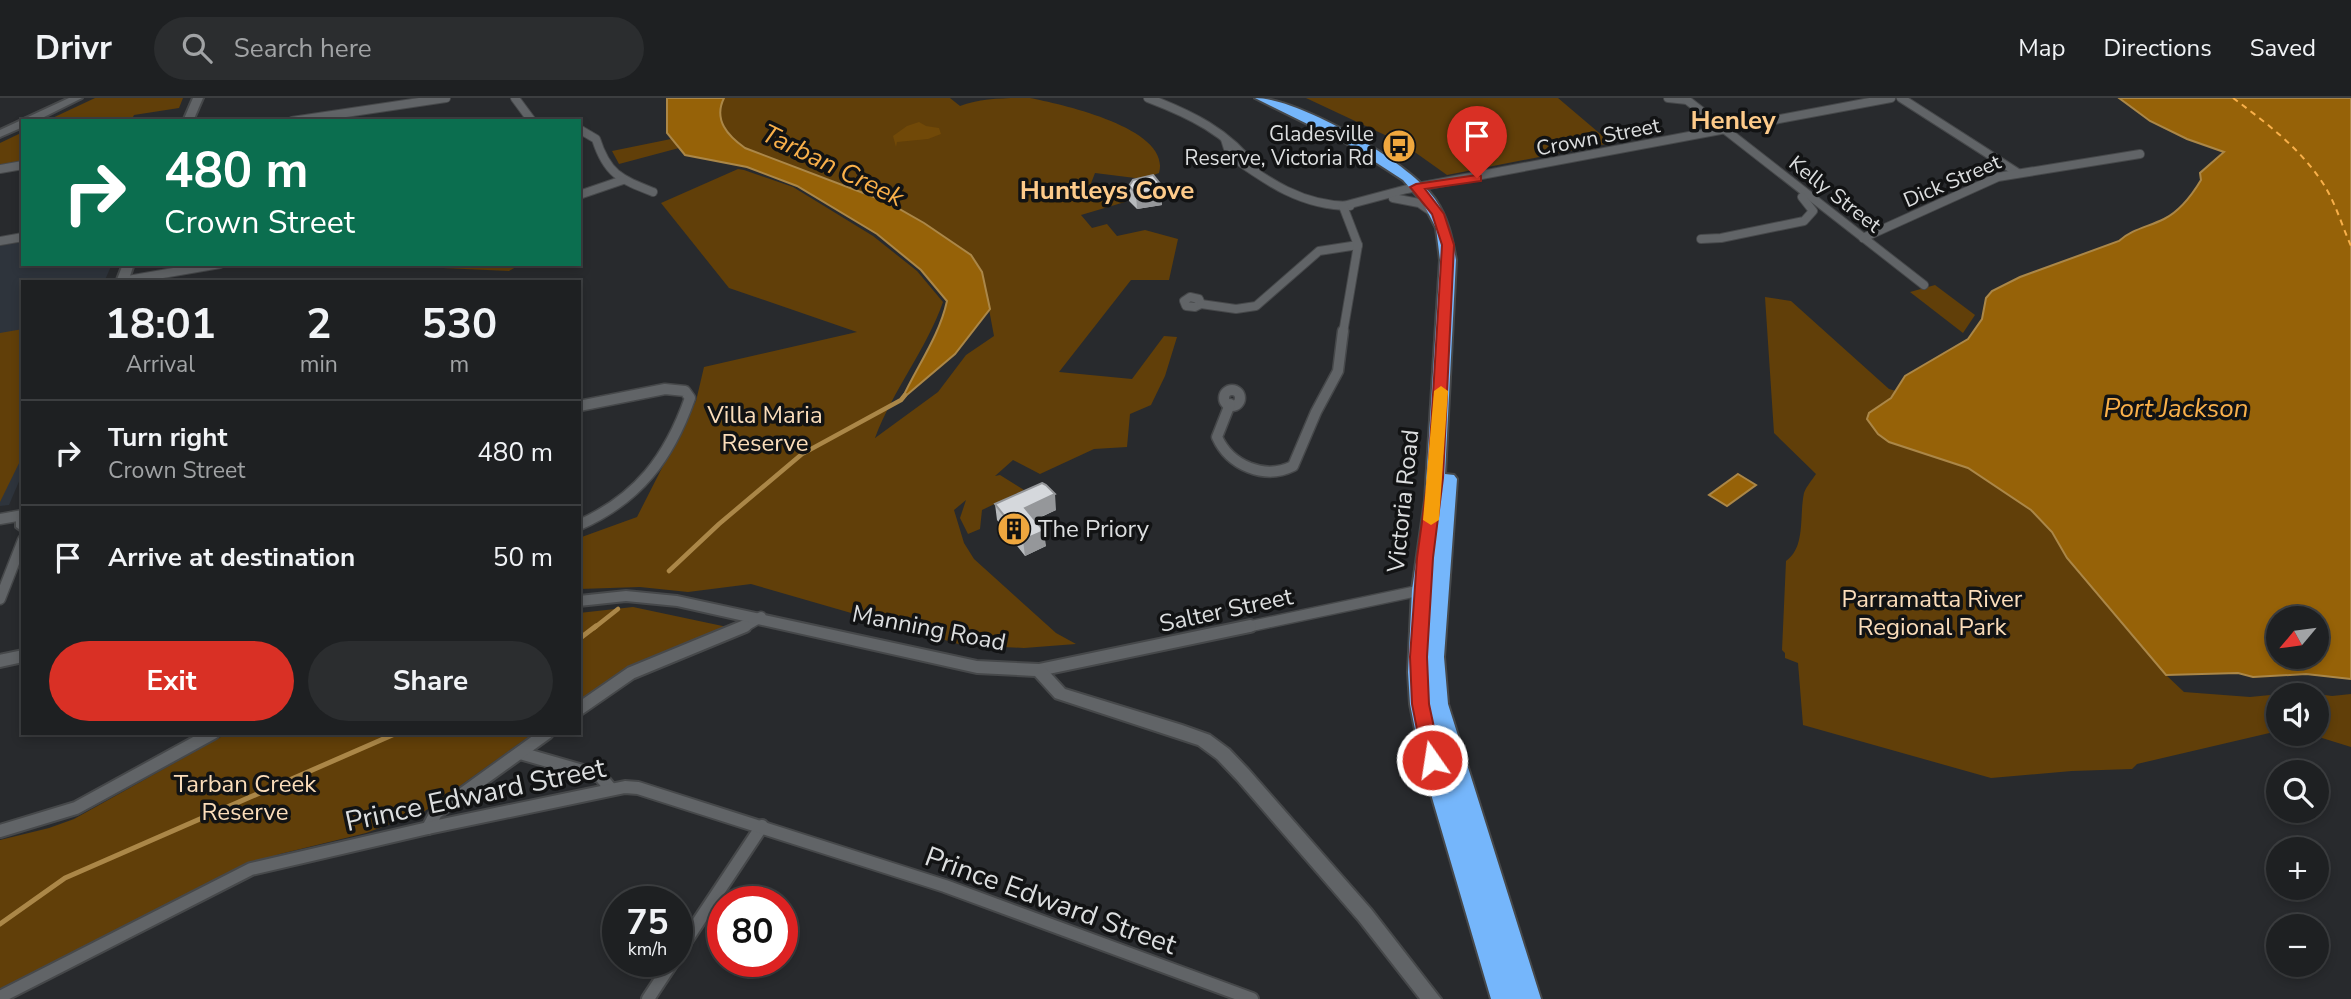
<!DOCTYPE html>
<html lang="en">
<head>
<meta charset="utf-8">
<style>
	body { margin:0; font-family:"Nunito Sans",sans-serif; background:#2b2d2f; color:#f1f3f6; height:100vh; display:flex; flex-direction:column; font-size:26px; white-space:nowrap }
	* { box-sizing:border-box; margin:0 }
	p { font-size:23px; color:#a1a3a5 }
	.icon { flex:none; width:38px; height:38px; fill:none; stroke:currentColor; stroke-width:2; stroke-linecap:round; stroke-linejoin:round }
	.map { position:relative; flex:1; overflow:hidden }
	.details { position:absolute; left:21px; top:182px; width:560px; height:455px; display:flex; flex-direction:column; background:#1e2022; border-radius:0px; box-shadow:0 4px 10px #0003,0 0 0 2px #3c3e40 }
	.details>* { flex:none }
	.banner { position:absolute; left:21px; top:21px; width:560px; height:147px; border-radius:0px; box-shadow:0 4px 10px #0003,0 0 0 2px #3c3e40; background:#0b6e4f; color:#fff; overflow:hidden }
	.needle { width:46px; rotate:241deg }
	.controls { position:absolute; left:2266px; top:508px; display:grid; gap:14px }
	.controls a { display:grid; place-items:center; width:63px; height:63px; border-radius:50%; background:#1e2022; box-shadow:0 4px 10px #0003,0 0 0 2px #3c3e40; font-size:35px }
	.speed { position:absolute; left:602px; top:788px; display:flex; gap:14px; font-size:35px; font-weight:700; text-align:center }
	.speed>* { display:grid; place-content:center; width:91px; height:91px; border-radius:50%; background:#1e2022; box-shadow:0 4px 10px #0003,0 0 0 2px #3c3e40; line-height:1 }
	.speed small { font-size:18px; font-weight:400 }
	.speed .limit { border:10px solid #d22; background:#fff; color:#111 }
	.pin { position:absolute; display:grid; place-items:center; width:60px; height:60px; color:#fff; margin:-72px -30px; border-radius:50% 50% 50% 0; rotate:-45deg; box-shadow:0 0 7px #0007 }
	.pin .icon { rotate:45deg }
	.me { position:absolute; width:77px; margin:-38px; rotate:347deg; stroke-linejoin:round; filter:drop-shadow(0 0 5px #0008) }
	.turn { display:flex; align-items:center; gap:24px; height:147px; padding:0 28px; font-size:32px }
	.turn .icon { width:91px; height:91px; stroke-width:2.5 }
	.turn b { display:block; font-size:49px; line-height:60px }
	.eta { display:flex; justify-content:space-evenly; align-items:center; height:119px; text-align:center }
	.eta b { font-size:42px; font-weight:700; line-height:49px }
	.action { display:flex; gap:14px; margin-top:auto; padding:14px 28px }
	.action a { flex:1; height:80px; border-radius:42px; background:#d93025; color:#fff; font-size:28px; font-weight:700; line-height:80px; text-align:center }
	.action a+a { background:#2b2d2f; color:#f1f3f6 }
	ul { padding:0; list-style:none }
	li { display:flex; align-items:center; gap:21px; height:105px; padding:0 28px; border-top:2px solid #3c3e40 }
	li div { flex:1 }
	li b { display:block; font-size:26px }
	li em { font-style:normal }
	header { display:flex; align-items:center; gap:42px; box-sizing:border-box; height:98px; padding:0 35px; background:#1e2022; border-bottom:2px solid #3c3e40 }
	header strong { font-size:33px }
	nav { display:flex; gap:38px; margin-inline-start:auto; font-size:24px }
	.search { width:490px; height:63px; background:#2b2d2f; display:flex; align-items:center; gap:18px; box-sizing:border-box; padding:0 24px; border-radius:38px; color:#a1a3a5; font-size:26px }
	.map>svg:first-child { display:block }
	.built { fill:#2e343c }
	.green { fill:#613f09 }
	.forest { fill:#714908 }
	.water { fill:#966208; stroke:#ab8748; stroke-width:2; fill-rule:evenodd }
	.lines { fill:none; stroke-linecap:round; stroke-linejoin:round }
	.stream-far1 { stroke:#ab8748; stroke-width:4.5 }
	.stream { stroke:#ab8748; stroke-width:5 }
	.ferry { stroke:#f9b04a; stroke-width:2; stroke-dasharray:6 5; stroke-linecap:butt }
	.street-far2-casing { stroke:#46484a; stroke-width:10 }
	.street-far1-casing { stroke:#46484a; stroke-width:13 }
	.street-casing { stroke:#46484a; stroke-width:16 }
	.secondary-casing { stroke:#46484a; stroke-width:4 }
	.highway-casing { stroke:#46484a; stroke-width:4 }
	.street-far2 { stroke:#616467; stroke-width:8 }
	.street-far1 { stroke:#616467; stroke-width:10 }
	.street { stroke:#616467; stroke-width:12 }
	.secondary { fill:#616467; fill-rule:evenodd }
	.highway { fill:#75b6fb; fill-rule:evenodd }
	.wall { fill:#b7babd }
	.shaded-wall { fill:#95979a }
	.building { fill:#d5d8dc; stroke:#95979a; stroke-width:2 }
	.route { fill:#d93025; stroke:#8d1f18; stroke-width:2 }
	.slow { fill:#f59e0b }
	.labels { text-anchor:middle; stroke-width:7; stroke-linejoin:round; paint-order:stroke }
	.far-poi-label { font-size:21px; fill:#dcdedf; stroke:#121314; text-anchor:end }
	.far-street-label { font-size:21px; fill:#dcdedf; stroke:#121314 }
	.park-label { font-size:24px; fill:#fbddba; stroke:#121314 }
	.street-label { font-size:24px; fill:#dcdedf; stroke:#121314 }
	.poi-label { font-size:24px; fill:#dcdedf; stroke:#121314; text-anchor:start }
	.far-district-label { font-size:26px; font-weight:bold; fill:#fecb8a; stroke:#121314 }
	.water-label { font-size:26px; font-style:italic; fill:#f9b04a; stroke:#121314 }
	.near-street-label { font-size:28px; fill:#dcdedf; stroke:#121314 }
</style>
</head>
<body>
<header>
<strong>Drivr</strong>
<div class="search"><svg class="icon" aria-label="search" viewBox="0 0 24 24"><circle cx="10" cy="10" r="6"/><path d="M15 15l6 6"/></svg>Search here</div>
<nav><a>Map</a><a>Directions</a><a>Saved</a></nav>
</header>
<div class="map">
<svg width="2351" height="901" viewBox="0 0 2351 901">
	<rect width="100%" height="100%" fill="#282a2d"/>
	<polygon class="built" points="23,144 23,166 112,166 104,184 23,184 23,374 9,407 0,408 0,148"/>
	<g class="green">
		<polygon points="95,0 183,0 179,10 134,17 131,23 46,23"/>
		<path d="M724,0H950L960,8C981,0 1007,0 1030,0C1060,6 1172,30 1159,75L1143,81L1095,75L1088,93L1126,99L1125,104L1081,117L1092,130L1107,126L1117,138L1145,132L1178,141L1169,182H1131L1059,274L1132,281L1164,238L1177,239L1165,278L1151,307L1130,316L1127,349L1094,351L1040,376L1013,362L995,378L1000,377L1024,392L982,412L980,431L968,436L960,420L966,402L954,412L964,445L974,461L1056,535L1076,546L1024,550L962,547L751,486L688,494L640,489L579,491V440L637,419L696,303L704,269L857,234L729,190L661,105L738,71L744,72L793,89L873,138L917,173L943,204C926,252 893,292 875,340L938,294L966,257L994,238L982,174C940,147 899,115 855,92C816,72 763,70 731,39C720,29 717,13 724,0Z"/>
		<polygon points="1306,0 1558,0 1611,45 1447,77 1402,45"/>
		<polygon points="23,34 23,65 0,69 0,45"/>
		<polygon points="671,41 679,50 619,66 612,53"/>
		<polygon points="420,166 521,166 509,173 420,169"/>
		<polygon points="1935,187 1975,217 1963,235 1910,194"/>
		<path d="M1765,199L1791,203L1889,291L1896,293L1884,307L1869,315L1867,321L1878,336L1889,344L1968,370L2025,407L2052,434L2067,460L2166,577L2184,594L2250,599L2302,594L2332,598L2351,596V649L2306,635H2317V597H2278V633L2137,666L2132,671L2072,673L1991,680L1803,627L1798,565L1785,560V555L1782,552L1786,463C1806,449 1799,418 1804,395C1806,389 1812,382 1816,376L1774,335Z"/>
		<polygon points="23,231 23,357 0,404 0,235"/>
		<polygon points="633,509 732,530 624,571 579,603 579,515"/>
		<polygon points="228,635 534,635 425,713 366,735 280,756 235,771 0,891 0,742 49,730 74,721"/>
	</g>
	<polygon class="forest" points="919,24 926,28 939,30 941,36 928,41 897,44 896,49 893,38 907,28"/>
	<g class="water">
		<path d="M667,0H724C713,22 728,38 745,50L887,104L924,125L971,157L982,174L990,211L955,256L902,301C917,268 939,239 947,203L921,172L877,136L797,88L747,69L685,57L667,35Z"/>
		<path d="M2119,0H2351V581L2306,576L2253,579L2238,575L2166,577L2067,460L2052,434L2031,412L1968,370L1889,344L1878,336L1867,321L1869,315L1891,300L1905,278L1968,241L1982,221L1986,200L1992,193L2020,179L2119,143C2132,131 2148,129 2164,121C2180,113 2192,97 2201,82L2200,75L2224,54L2187,41L2150,23ZM2278,520H2317V558H2278Z"/>
		<polygon points="1738,376 1756,387 1727,408 1709,397"/>
	</g>
	<g class="lines">
		<g class="stream-far1">
			<polyline points="669,473 719,426 802,356 901,302 905,297"/>
			<polyline points="594,530 618,511"/>
		</g>
		<g class="stream">
			<polyline points="579,541 596,528"/>
			<polyline points="0,826 65,780 397,635"/>
		</g>
		<path class="ferry" d="M2233,0C2268,26 2305,54 2327,92C2337,110 2343,130 2351,148"/>
		<defs>
			<g id="street-far2">
				<polyline points="515,0 532,23"/>
				<path d="M1148,0C1190,16 1228,34 1255,71"/>
				<polyline points="1668,0 1687,2"/>
				<polyline points="1901,0 2018,75"/>
				<polyline points="1687,2 1924,187"/>
				<polyline points="292,23 446,0"/>
				<path d="M579,31L596,41C607,76 620,81 653,94"/>
				<path d="M1225,41L1230,57C1268,84 1302,108 1350,108"/>
				<polyline points="0,71 23,67"/>
				<polyline points="579,97 623,82"/>
				<polyline points="1393,100 1419,105 1435,116"/>
				<polyline points="1343,108 1407,91 1891,0"/>
				<polyline points="1863,140 1998,79 2140,56"/>
				<polyline points="1701,141 1721,140 1804,123 1813,113 1802,99"/>
				<polyline points="0,143 23,139"/>
				<polyline points="122,183 220,166"/>
				<polygon points="1190,199 1199,201 1201,206 1195,209 1186,208 1184,203"/>
				<polyline points="1201,206 1236,211 1256,208 1319,153 1358,147"/>
				<polyline points="1343,235 1358,147 1343,108"/>
			</g>
			<g id="street-far1">
				<circle cx="1232" cy="300" r="8"/>
				<path d="M1230,306L1217,339C1230,368 1265,382 1293,368L1316,314L1338,273L1343,233"/>
				<path d="M579,308L665,291L685,293L690,300C669,360 638,401 579,427"/>
				<polyline points="0,421 23,417"/>
				<polyline points="0,501 23,442"/>
				<polyline points="742,530 761,519"/>
				<polyline points="1242,530 1422,492"/>
			</g>
			<g id="street">
				<polyline points="0,563 23,558"/>
				<polyline points="1039,572 1250,528"/>
				<polyline points="579,611 631,575 745,528"/>
				<polyline points="520,655 600,678 610,690"/>
				<polyline points="428,730 436,715 547,635"/>
				<polyline points="0,733 76,710 213,635"/>
				<polyline points="677,856 762,728"/>
				<polyline points="0,899 251,771 428,730 625,689 638,690 945,788 1252,901"/>
				<polyline points="648,901 673,863"/>
			</g>
			<g id="secondary">
				<polygon points="69,0 82,0 36,23 23,23 23,29 0,39 0,32"/>
				<polygon points="193,0 203,0 193,23 183,23"/>
				<polygon points="123,166 134,166 128,184 116,184"/>
				<polygon points="23,415 23,434 16,429 16,420"/>
				<polygon points="626,493 677,498 977,563 1039,566 1044,568 1065,591 1182,627 1210,637 1229,651 1249,672 1371,811 1441,901 1420,901 1359,823 1237,682 1217,661 1198,647 1055,600 1035,578 977,575 677,508 626,503 579,508 579,498"/>
			</g>
			<path id="highway" d="M1255,0C1299,0 1409,64 1435,101C1448,120 1452,140 1456,162L1445,376L1454,377L1457,381L1444,559L1448,606L1541,901H1491L1421,662L1410,606L1408,574L1412,492L1425,402L1440,162L1436,130L1423,105L1403,82L1346,45Z"/>
		</defs>
		<use href="#street-far2" class="street-far2-casing"/>
		<use href="#street-far1" class="street-far1-casing"/>
		<use href="#street" class="street-casing"/>
		<use href="#secondary" class="secondary-casing"/>
		<use href="#highway" class="highway-casing"/>
		<use href="#street-far2" class="street-far2"/>
		<use href="#street-far1" class="street-far1"/>
		<use href="#street" class="street"/>
		<use href="#secondary" class="secondary"/>
		<use href="#highway" class="highway"/>
	</g>
	<g class="wall">
		<polygon points="1129,88 1162,88 1162,107 1137,111 1129,103"/>
		<polygon points="995,406 1056,412 1035,422 1046,448 1025,458 997,422"/>
	</g>
	<g class="shaded-wall">
		<polygon points="1162,92 1162,107 1137,111 1136,96"/>
		<polygon points="1055,396 1056,412 1027,425 1025,410"/>
		<polygon points="1044,433 1046,448 1025,458 1023,442"/>
	</g>
	<g class="building">
		<polygon points="1153,77 1162,88 1162,92 1136,96 1129,88 1133,82"/>
		<polygon points="1042,385 1046,387 1055,396 1025,410 1044,433 1023,442 995,406"/>
	</g>
	<polygon class="route" points="1477,77 1481,78 1481,83 1425,91 1444,116 1454,147 1443,380 1433,460 1427,559 1429,606 1441,662 1439,668 1432,670 1426,668 1423,662 1412,606 1410,559 1417,460 1428,380 1442,147 1432,116 1410,89 1416,86"/>
	<polygon class="slow" points="1441,288 1448,293 1439,422 1431,427 1423,422 1434,293"/>
	<defs>
		<symbol id="bus-disc" viewBox="-11 -11 22 22"><circle r="9.5" fill="#efa73e" stroke="#121314"/><path d="M-5-6H5V4H4V6H2V4H-2V6H-4V4H-5ZM-3.5-4V0h7V-4ZM-3.5 1.2v1.5H-2V1.2ZM2 1.2v1.5H3.5V1.2Z" fill="#111"/></symbol>
		<symbol id="building-disc" viewBox="-11 -11 22 22"><circle r="9.5" fill="#efa73e" stroke="#121314"/><path d="M-4-6H4V6H1V3H-1V6H-4ZM-2.5-4.3h1.7v1.8h-1.7ZM.8-4.3h1.7v1.8H.8ZM-2.5-1h1.7V.8h-1.7ZM.8-1h1.7V.8H.8Z" fill="#111"/></symbol>
	</defs>
	<g fill-rule="evenodd">
		<use href="#bus-disc" x="1380" y="29" width="38" height="38"/>
		<use href="#building-disc" x="995" y="412" width="38" height="38"/>
	</g>
	<g class="labels">
		<g class="far-poi-label">
			<text x="1374" y="43">Gladesville<tspan x="1374" dy="24">Reserve, Victoria Rd</tspan></text>
		</g>
		<g class="far-street-label">
			<text transform="translate(1598 39) rotate(-11)" y="7">Crown Street</text>
			<text transform="translate(1952 83) rotate(-23)" y="7">Dick Street</text>
			<text transform="translate(1835 96) rotate(38)" y="7">Kelly Street</text>
		</g>
		<g class="park-label">
			<text x="765" y="325">Villa Maria<tspan x="765" dy="28">Reserve</tspan></text>
			<text x="1932" y="509">Parramatta River<tspan x="1932" dy="28">Regional Park</tspan></text>
			<text x="245" y="694">Tarban Creek<tspan x="245" dy="28">Reserve</tspan></text>
		</g>
		<g class="street-label">
			<text transform="translate(1403 403) rotate(-84)" y="8">Victoria Road</text>
			<text transform="translate(1226 512) rotate(-12)" y="8">Salter Street</text>
			<text transform="translate(929 530) rotate(11)" y="8">Manning Road</text>
		</g>
		<g class="poi-label">
			<text x="1038" y="439">The Priory</text>
		</g>
		<g class="far-district-label">
			<text x="1733" y="31">Henley</text>
			<text x="1107" y="101">Huntleys Cove</text>
		</g>
		<g class="water-label">
			<text transform="translate(833 67) rotate(26)" y="9">Tarban Creek</text>
			<text x="2176" y="319">Port Jackson</text>
		</g>
		<g class="near-street-label">
			<text transform="translate(475 696) rotate(-12)" y="10">Prince Edward Street</text>
			<text transform="translate(1051 802) rotate(20)" y="10">Prince Edward Street</text>
		</g>
	</g>
</svg>
<div class="controls">
<a><svg class="needle" viewBox="-14 -14 28 28"><path d="M0-13l5 13h-10z" fill="#e53935"/><path d="M0 13l5-13h-10z" fill="#a1a3a5"/></svg></a>
<a><svg class="icon" aria-label="sound" viewBox="0 0 24 24"><path d="M4 9h4l5-4v14l-5-4H4zM17 9q2 3 0 6"/></svg></a>
<a><svg class="icon" aria-label="search" viewBox="0 0 24 24"><circle cx="10" cy="10" r="6"/><path d="M15 15l6 6"/></svg></a>
<a>+</a>
<a>−</a>
</div>
<div class="speed"><div>75<small>km/h</small></div><div class="limit">80</div></div>
<div class="pin" style="left:1477px;top:80px;background:#d93025"><svg class="icon" aria-label="arrive" viewBox="0 0 24 24"><path d="M6 21V4h12l-3 4 3 4H6"/></svg></div>
<svg class="me" style="left:1432px;top:662px" viewBox="-20 -20 40 40"><circle r="17" fill="#d93025" stroke="#fff" stroke-width="3"/><path d="M0-11L8 9 0 5-8 9z" fill="#fff"/></svg>
<div class="banner">
<div class="turn"><svg class="icon" aria-label="right" viewBox="0 0 24 24"><path d="M7 20v-9h11M14 6l5 5-5 5"/></svg><div><b>480 m</b>Crown Street</div></div>
</div>
<section class="details">
<div class="eta">
<div><b>18:01</b><p>Arrival</p></div>
<div><b>2</b><p>min</p></div>
<div><b>530</b><p>m</p></div>
</div>
<ul>
<li><svg class="icon" aria-label="right" viewBox="0 0 24 24"><path d="M7 20v-9h11M14 6l5 5-5 5"/></svg><div><b>Turn right</b><p>Crown Street</p></div><em>480 m</em></li>
<li><svg class="icon" aria-label="arrive" viewBox="0 0 24 24"><path d="M6 21V4h12l-3 4 3 4H6"/></svg><div><b>Arrive at destination</b></div><em>50 m</em></li>
</ul>
<div class="action"><a>Exit</a><a>Share</a></div>
</section>
</div>
</body>
</html>
